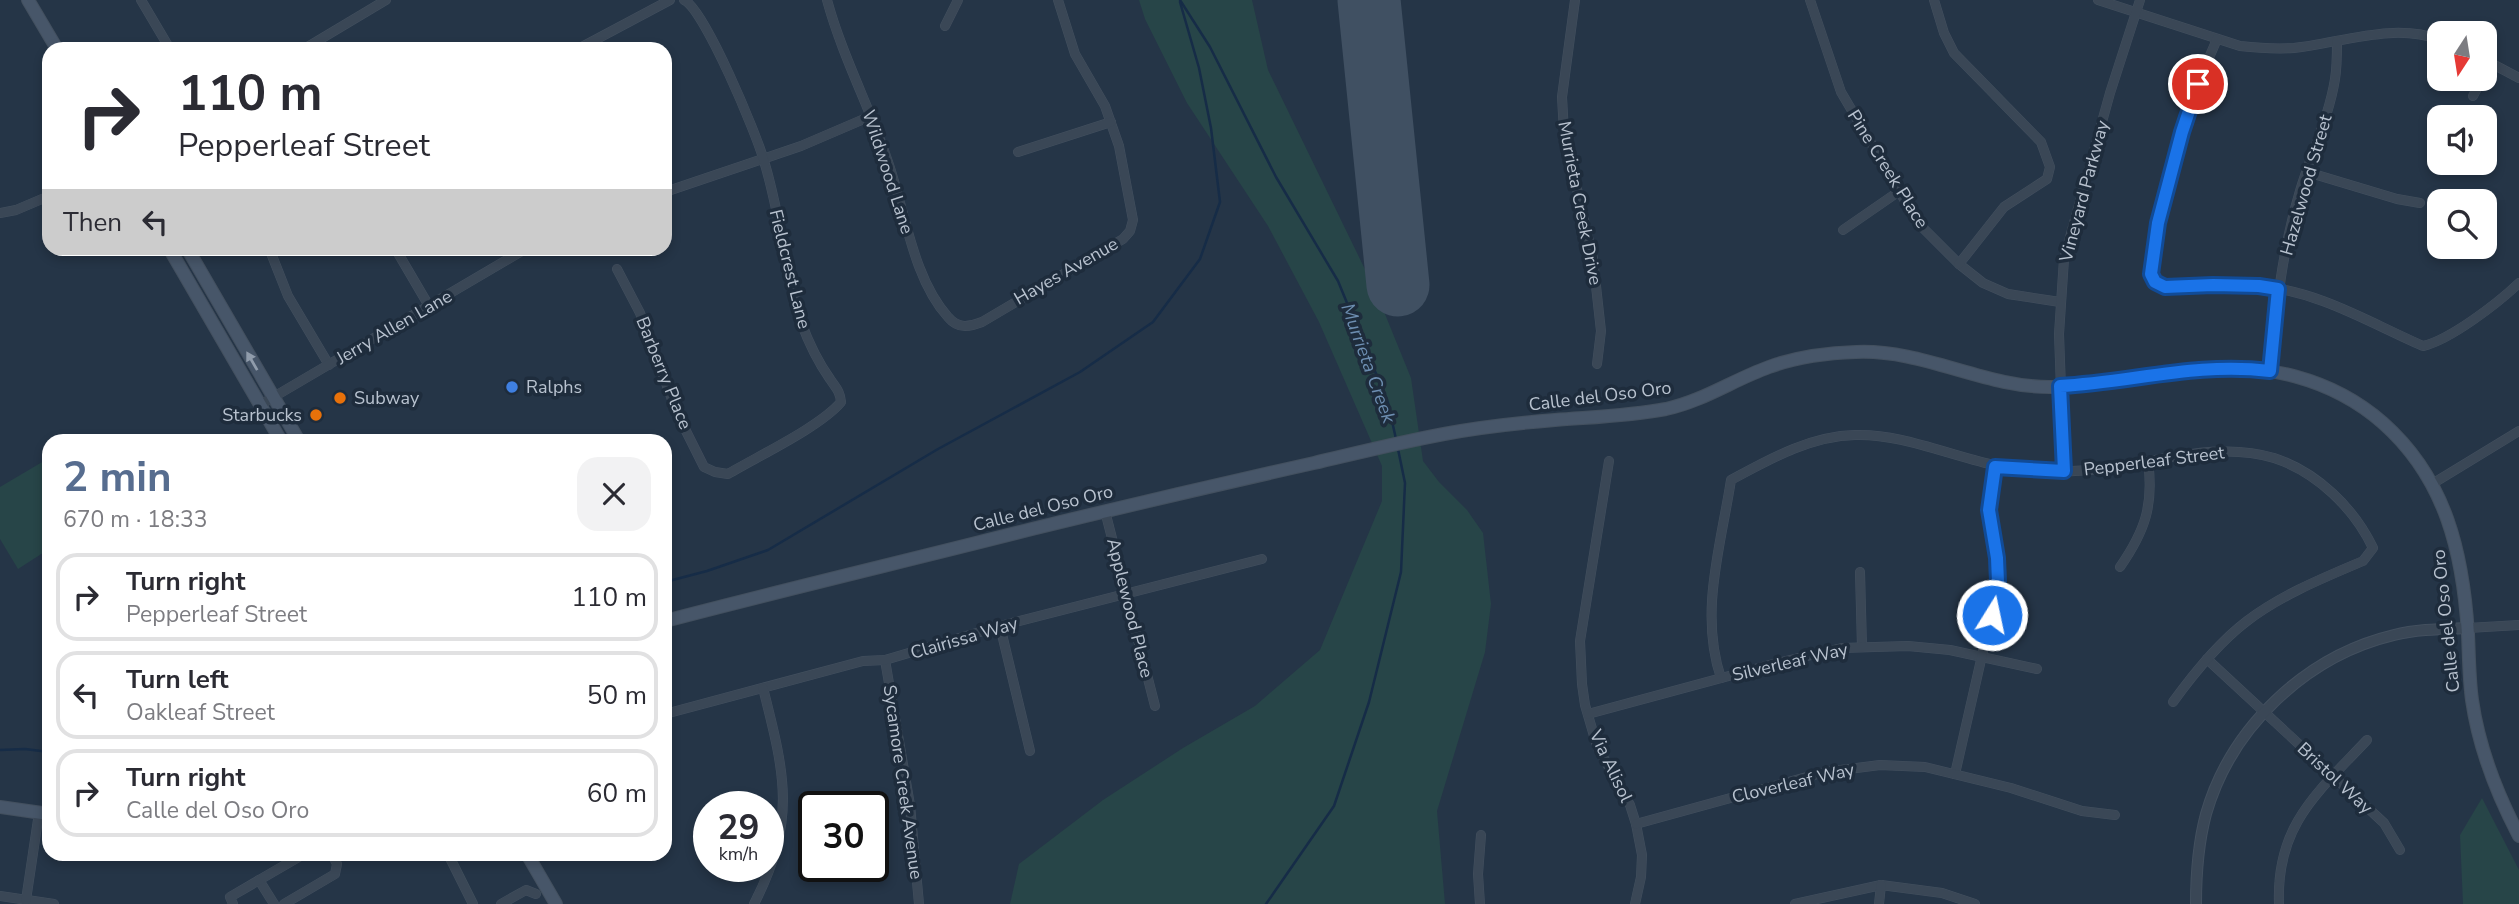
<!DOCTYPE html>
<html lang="en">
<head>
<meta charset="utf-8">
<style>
	body { margin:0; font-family:"Nunito Sans",sans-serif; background:#f2f2f3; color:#2b2b33; height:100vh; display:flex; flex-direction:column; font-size:26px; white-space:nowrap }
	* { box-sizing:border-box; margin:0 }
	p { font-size:23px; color:#7c7c81 }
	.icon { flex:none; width:38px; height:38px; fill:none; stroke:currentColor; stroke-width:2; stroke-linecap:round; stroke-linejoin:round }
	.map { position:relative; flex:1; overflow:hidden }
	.sheet { position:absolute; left:42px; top:434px; width:630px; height:427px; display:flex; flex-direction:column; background:#fff; border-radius:21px; box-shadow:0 4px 10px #0003 }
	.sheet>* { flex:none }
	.banner { position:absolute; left:42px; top:42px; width:630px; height:214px; border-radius:21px; box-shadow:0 4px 10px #0003; background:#fff; color:#2b2b33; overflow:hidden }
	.needle { width:46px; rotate:192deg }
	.controls { position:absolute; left:2427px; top:21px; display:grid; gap:14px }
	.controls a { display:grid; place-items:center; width:70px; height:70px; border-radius:14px; background:#fff; box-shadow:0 4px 10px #0003; font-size:35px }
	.speed { position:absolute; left:693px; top:791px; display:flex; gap:14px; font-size:35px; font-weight:700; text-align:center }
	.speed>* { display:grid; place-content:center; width:91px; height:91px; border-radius:50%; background:#fff; box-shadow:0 4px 10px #0003; line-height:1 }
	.speed small { font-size:18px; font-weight:400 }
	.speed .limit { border:4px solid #111; border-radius:10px; background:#fff; color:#111 }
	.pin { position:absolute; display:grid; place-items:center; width:60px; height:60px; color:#fff; margin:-30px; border:4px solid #fff; border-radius:50%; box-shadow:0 2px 7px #0007 }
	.me { position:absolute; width:77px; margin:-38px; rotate:10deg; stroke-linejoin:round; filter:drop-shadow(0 0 5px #0008) }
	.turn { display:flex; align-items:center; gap:24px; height:147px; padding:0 21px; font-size:32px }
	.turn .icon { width:91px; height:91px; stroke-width:2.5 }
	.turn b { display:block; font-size:49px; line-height:60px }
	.then { display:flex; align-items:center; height:66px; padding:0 21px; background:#0003; gap:14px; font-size:26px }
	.round { display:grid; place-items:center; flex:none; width:74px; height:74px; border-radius:21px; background:#f2f2f3 }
	.head { display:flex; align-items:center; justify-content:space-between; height:119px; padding:0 21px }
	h1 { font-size:42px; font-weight:700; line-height:52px; color:#576d8f }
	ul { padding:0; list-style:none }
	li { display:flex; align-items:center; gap:21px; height:88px; margin:0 14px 10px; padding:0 7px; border:4px solid #e1e1e2; border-radius:21px }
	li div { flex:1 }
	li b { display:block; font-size:26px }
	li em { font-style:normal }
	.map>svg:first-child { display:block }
	.green { fill:#274548 }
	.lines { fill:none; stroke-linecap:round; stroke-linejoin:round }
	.stream { stroke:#162c47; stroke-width:2.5 }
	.runway { stroke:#405062; stroke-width:63 }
	.minor-casing { stroke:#43505f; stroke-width:10 }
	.tertiary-casing { stroke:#43505f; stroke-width:12 }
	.secondary-casing { stroke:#43505f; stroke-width:14 }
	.minor { stroke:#3a4756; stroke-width:9 }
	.tertiary { stroke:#3a4756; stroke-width:10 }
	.secondary { stroke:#475669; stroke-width:12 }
	.oneway { fill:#909cab }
	.route-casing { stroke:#114b97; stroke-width:18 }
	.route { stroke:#1a73e8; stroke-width:12 }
	.shop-dot { fill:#3f7fe0; stroke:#1e2c3c; stroke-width:2.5 }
	.food-dot { fill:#e8710a; stroke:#1e2c3c; stroke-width:2.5 }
	.labels { text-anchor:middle; stroke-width:7; stroke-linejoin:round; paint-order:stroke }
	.street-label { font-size:18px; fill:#b8c2cf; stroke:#1e2c3c }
	.poi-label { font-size:18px; fill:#b8c2cf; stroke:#1e2c3c; text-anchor:start }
	.water-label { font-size:19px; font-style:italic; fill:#6d8eb1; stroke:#1e2c3c }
</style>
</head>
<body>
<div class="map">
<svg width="2519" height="904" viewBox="0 0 2519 904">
	<rect width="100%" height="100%" fill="#253547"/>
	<g class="green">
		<polygon points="1139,0 1252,0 1268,70 1376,292 1411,378 1423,461 1439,482 1467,510 1483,533 1491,604 1485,652 1437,811 1445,904 1010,904 1019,864 1103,800 1183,748 1255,706 1320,650 1382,501 1382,466 1319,322 1268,226 1187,103 1145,19"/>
		<polygon points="49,458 49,549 18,569 0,539 0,487"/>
		<polygon points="2482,798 2519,870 2519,904 2463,904 2460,835"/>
	</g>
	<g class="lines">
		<g class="stream">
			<polyline points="1180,0 1210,47 1276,177 1338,281 1388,403 1396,439"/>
			<polyline points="665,582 707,571 768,550 938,449 1080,372 1153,322 1200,259 1220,202 1211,128 1199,68 1180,2"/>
			<polyline points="0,750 25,749 49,752"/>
			<polyline points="1266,904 1334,806 1369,702 1401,572 1405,483 1398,449"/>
		</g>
		<polyline class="runway" points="1369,0 1398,285"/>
		<defs>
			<g id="minor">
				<polyline points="141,0 170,49"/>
				<path d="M827,0C842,55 869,106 887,159C905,209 912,277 948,317C958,329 969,327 982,322L1123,239L1130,231L1133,220L1119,146L1105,106L1075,54L1058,0"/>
				<polyline points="1575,0 1562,97 1564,132 1593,259 1601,331 1597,364"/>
				<polyline points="1810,0 1841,92 1918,223 1959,264 1983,283 2008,294 2060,302"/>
				<polyline points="1934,0 1944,33 1954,53 2041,142 2050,167 2047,179 2004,207 1959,264"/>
				<path d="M2098,0L2240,46C2258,48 2276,49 2294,48C2341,43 2394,22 2440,40"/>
				<polyline points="945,26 958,0"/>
				<path d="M2217,39C2211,54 2204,68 2198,83C2188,109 2137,268 2157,283C2172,295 2198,285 2215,285C2229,285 2244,285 2258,286C2319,291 2368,322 2423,346C2450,340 2498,303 2519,283"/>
				<polyline points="304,49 386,0"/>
				<polyline points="578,49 670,0"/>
				<polyline points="2485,60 2519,78"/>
				<polyline points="2473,96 2482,79"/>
				<polyline points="1018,152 1111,122"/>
				<polyline points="2307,172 2397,199 2420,203"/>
				<polyline points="665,192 801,146 871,116"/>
				<polyline points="0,213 16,210 49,196"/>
				<polyline points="1843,230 1898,192"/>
				<polyline points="269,248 288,296 329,365"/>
				<polyline points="395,248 429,306"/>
				<path d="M617,269L640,313L677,413L704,467L715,472L728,474C758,456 820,427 841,402C840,391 836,388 830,379C818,362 808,341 801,322C785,269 780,213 764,161C757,135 704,8 684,0"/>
				<path d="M2270,371C2276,310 2282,250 2300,191C2311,154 2329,117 2335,79C2337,67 2337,54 2337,41"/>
				<polyline points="260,405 527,248"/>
				<polyline points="1609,461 1580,641 1582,684 1585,705 1597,746 1630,805 1636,824 1642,855 1641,877 1635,904"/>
				<polyline points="2064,471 2059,334 2064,259 2110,93 2140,0"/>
				<polyline points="2432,484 2519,431"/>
				<polyline points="1105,511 1155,706"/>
				<path d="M2120,567C2145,531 2154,505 2148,461"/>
				<polyline points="1860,572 1862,647"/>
				<polyline points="1000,626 1030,751"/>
				<polyline points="2468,628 2519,625"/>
				<polyline points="2207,659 2384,823 2400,850"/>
				<polyline points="885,660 910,805 919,904"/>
				<path d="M1721,678C1699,613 1721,545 1731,480C1770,459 1810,436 1855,435C1914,433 1974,469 2037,471C2063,472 2090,471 2116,467C2169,459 2221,442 2274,458C2317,472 2354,508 2373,548L2363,561C2323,578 2281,595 2247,621C2218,643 2194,673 2173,702"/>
				<polyline points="665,714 863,661 885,660 1000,626 1262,559"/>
				<polyline points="1588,714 1777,663 1842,648 1908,646 1950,650 2037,669"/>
				<polyline points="1955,774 1996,594 1998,568 1989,510 1995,467"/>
				<polyline points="1636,824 1825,772 1880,765 1925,767 2011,788 2082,811 2115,815"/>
				<polyline points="448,854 473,904"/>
				<polyline points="259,880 274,904"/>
				<polyline points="0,896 54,904"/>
				<polyline points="26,900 39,813"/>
				<polyline points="233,904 230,897 304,854"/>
				<polyline points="284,904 335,874 337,864 332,854"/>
				<polyline points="501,904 526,890 536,894"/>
				<path d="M754,904C797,820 785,775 763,688"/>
				<polyline points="1480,904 1478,874 1481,835"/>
				<polyline points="1795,904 1881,885 1942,893 1975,904"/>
				<polyline points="1879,904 1881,885"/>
				<path d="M2279,904C2276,825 2317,793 2367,740"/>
			</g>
			<path id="tertiary" d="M2196,904C2196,874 2198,844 2206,814C2231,727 2306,656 2394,635C2418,629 2443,629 2468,628"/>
			<g id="secondary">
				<polyline points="28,0 57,49"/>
				<polyline points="169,248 281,441"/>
				<polyline points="187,248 299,441"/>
				<path d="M665,621C787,589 910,560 1032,529C1126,506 1220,484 1314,463C1357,453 1401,442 1444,434C1481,427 1518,423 1555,420C1592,417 1629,416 1666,409C1703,401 1733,380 1769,367C1796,357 1827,353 1856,352C1924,349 1985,388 2052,387C2101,386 2148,373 2196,369C2263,362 2332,378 2383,423C2446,479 2463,553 2468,634C2469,656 2469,678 2472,700C2479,749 2497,794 2519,836"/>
				<polyline points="0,807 49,814"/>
				<polyline points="527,854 556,904"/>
			</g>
		</defs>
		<use href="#minor" class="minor-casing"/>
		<use href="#tertiary" class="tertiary-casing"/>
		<use href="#secondary" class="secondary-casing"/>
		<use href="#minor" class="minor"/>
		<use href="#tertiary" class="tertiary"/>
		<use href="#secondary" class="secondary"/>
	</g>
	<defs><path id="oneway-solid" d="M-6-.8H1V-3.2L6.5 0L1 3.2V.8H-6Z" transform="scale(1.75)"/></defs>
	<use class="oneway" href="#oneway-solid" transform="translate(252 361) rotate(-120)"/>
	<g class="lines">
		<defs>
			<path id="route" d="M1992,615L1998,582L1997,558L1989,510L1995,467L2064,471L2060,386C2133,382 2197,362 2270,371L2278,289L2259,286L2213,285L2165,287L2155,282L2151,274L2158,223L2182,132L2198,84"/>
		</defs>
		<use href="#route" class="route-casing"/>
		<use href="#route" class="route"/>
	</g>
	<circle class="shop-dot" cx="512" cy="387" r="7"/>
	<g class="food-dot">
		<circle cx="340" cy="398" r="7"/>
		<circle cx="316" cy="415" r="7"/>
	</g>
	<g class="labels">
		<g class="street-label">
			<text transform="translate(1888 169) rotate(58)" y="6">Pine Creek Place</text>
			<text transform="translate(888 172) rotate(72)" y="6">Wildwood Lane</text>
			<text transform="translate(2306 185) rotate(-74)" y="6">Hazelwood Street</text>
			<text transform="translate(2084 191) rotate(-75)" y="6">Vineyard Parkway</text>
			<text transform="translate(1580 203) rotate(79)" y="6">Murrieta Creek Drive</text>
			<text transform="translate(790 269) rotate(76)" y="6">Fieldcrest Lane</text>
			<text transform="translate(1066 271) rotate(-30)" y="6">Hayes Avenue</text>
			<text transform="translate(394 327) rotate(-30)" y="6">Jerry Allen Lane</text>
			<text transform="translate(664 373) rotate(68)" y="6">Barberry Place</text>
			<text transform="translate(1600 396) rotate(-7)" y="6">Calle del Oso Oro</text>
			<text transform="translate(2154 461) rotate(-7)" y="6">Pepperleaf Street</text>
			<text transform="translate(1043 508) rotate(-14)" y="6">Calle del Oso Oro</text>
			<text transform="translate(1130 608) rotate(76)" y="6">Applewood Place</text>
			<text transform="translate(2446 621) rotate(-96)" y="6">Calle del Oso Oro</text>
			<text transform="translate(964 638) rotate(-16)" y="6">Clairissa Way</text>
			<text transform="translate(1790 662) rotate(-13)" y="6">Silverleaf Way</text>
			<text transform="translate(1611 766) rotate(65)" y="6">Via Alisol</text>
			<text transform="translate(2335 778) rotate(43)" y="6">Bristol Way</text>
			<text transform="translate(903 782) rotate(82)" y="6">Sycamore Creek Avenue</text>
			<text transform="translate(1793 783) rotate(-13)" y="6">Cloverleaf Way</text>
		</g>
		<g class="poi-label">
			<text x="526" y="393">Ralphs</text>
			<text x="354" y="404">Subway</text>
			<text x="302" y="421" text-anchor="end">Starbucks</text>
		</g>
		<g class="water-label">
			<text transform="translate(1369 363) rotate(70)" y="7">Murrieta Creek</text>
		</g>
	</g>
</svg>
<div class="controls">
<a><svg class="needle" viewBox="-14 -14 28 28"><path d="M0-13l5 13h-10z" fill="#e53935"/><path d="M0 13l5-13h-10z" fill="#7c7c81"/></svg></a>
<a><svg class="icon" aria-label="sound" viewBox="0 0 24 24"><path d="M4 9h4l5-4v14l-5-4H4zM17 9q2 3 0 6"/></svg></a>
<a><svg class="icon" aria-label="search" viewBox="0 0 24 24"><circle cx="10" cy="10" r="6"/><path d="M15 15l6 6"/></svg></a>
</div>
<div class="speed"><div>29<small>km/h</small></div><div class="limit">30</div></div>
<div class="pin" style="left:2198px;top:84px;background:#d93025"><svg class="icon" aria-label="arrive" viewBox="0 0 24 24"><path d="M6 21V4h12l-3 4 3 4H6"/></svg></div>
<svg class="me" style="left:1992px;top:615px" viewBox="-20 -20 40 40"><circle r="17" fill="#1a73e8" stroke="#fff" stroke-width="3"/><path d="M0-11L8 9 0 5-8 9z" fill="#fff"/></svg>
<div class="banner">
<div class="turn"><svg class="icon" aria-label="right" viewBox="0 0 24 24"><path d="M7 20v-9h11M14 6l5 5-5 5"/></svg><div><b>110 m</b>Pepperleaf Street</div></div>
<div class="then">Then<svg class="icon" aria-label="left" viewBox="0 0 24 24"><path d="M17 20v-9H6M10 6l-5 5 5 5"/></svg></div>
</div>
<section class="sheet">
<div class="head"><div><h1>2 min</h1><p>670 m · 18:33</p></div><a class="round"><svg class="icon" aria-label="close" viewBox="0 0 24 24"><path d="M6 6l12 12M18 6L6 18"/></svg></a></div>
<ul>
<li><svg class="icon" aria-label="right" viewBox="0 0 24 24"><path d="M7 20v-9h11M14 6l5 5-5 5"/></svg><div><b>Turn right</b><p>Pepperleaf Street</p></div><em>110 m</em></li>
<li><svg class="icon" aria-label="left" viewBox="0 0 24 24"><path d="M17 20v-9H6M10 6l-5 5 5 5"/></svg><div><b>Turn left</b><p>Oakleaf Street</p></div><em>50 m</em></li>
<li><svg class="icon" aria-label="right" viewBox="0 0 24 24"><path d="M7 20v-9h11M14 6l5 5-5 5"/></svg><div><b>Turn right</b><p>Calle del Oso Oro</p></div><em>60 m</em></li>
</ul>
</section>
</div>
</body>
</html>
